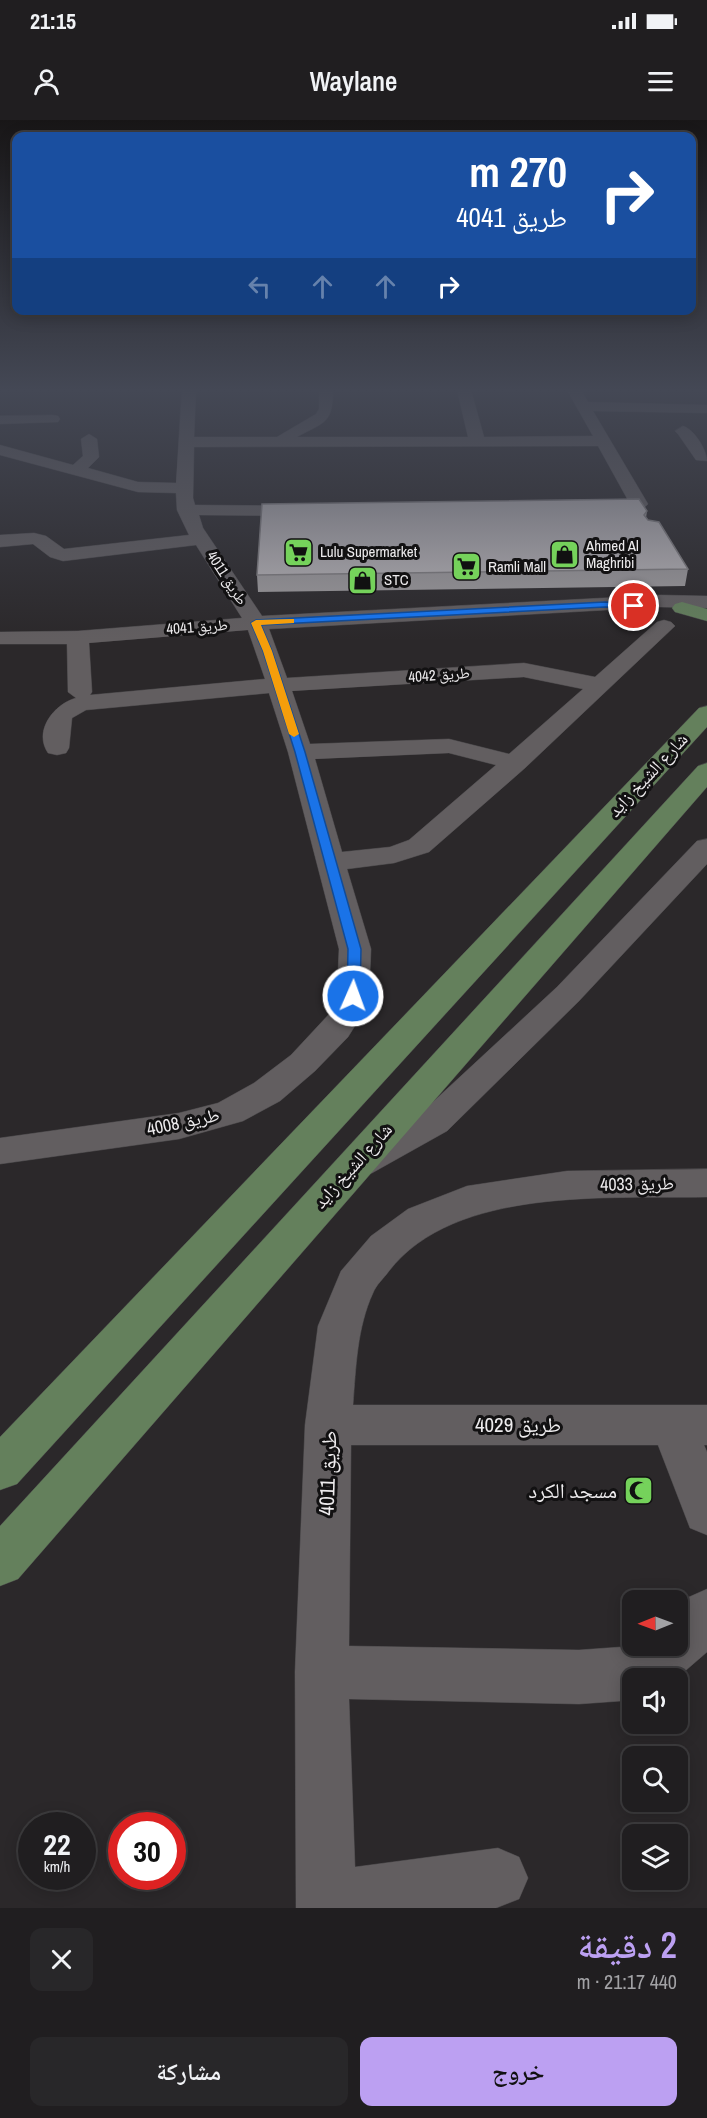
<!DOCTYPE html>
<html lang="ar">
<head>
<meta charset="utf-8">
<style>
	body { margin:0; font-family:"Archivo Narrow","Noto Naskh Arabic",sans-serif; background:#282729; color:#f1f3f6; direction:rtl; height:100vh; display:flex; flex-direction:column; font-size:22px; white-space:nowrap }
	* { box-sizing:border-box; margin:0 }
	p { font-size:20px; color:#a2a2a5 }
	.icon { flex:none; width:33px; height:33px; fill:none; stroke:currentColor; stroke-width:2; stroke-linecap:round; stroke-linejoin:round }
	.map { position:relative; height:1788px; overflow:hidden; direction:ltr }
	.panel { display:flex; flex-direction:column; background:#201e20; flex:1 }
	.panel>* { flex:none }
	.banner { position:absolute; left:12px; top:12px; width:684px; height:183px; border-radius:12px; box-shadow:0 3px 15px #0003,0 0 0 2px #3d3c3e; direction:rtl; background:#1a4fa0; color:#fff; overflow:hidden }
	.needle { width:39px; rotate:269deg }
	.buttons { position:absolute; left:622px; top:1470px; display:grid; gap:12px }
	.buttons a { display:grid; place-items:center; width:66px; height:66px; border-radius:12px; background:#201e20; box-shadow:0 3px 15px #0003,0 0 0 2px #3d3c3e; font-size:30px }
	.speed { position:absolute; left:18px; top:1692px; display:flex; gap:12px; font-size:30px; font-weight:700; text-align:center }
	.speed>* { display:grid; place-content:center; width:78px; height:78px; border-radius:50%; background:#201e20; box-shadow:0 3px 15px #0003,0 0 0 2px #3d3c3e; line-height:1 }
	.speed small { font-size:15px; font-weight:400 }
	.speed .limit { border:9px solid #d22; background:#fff; color:#111 }
	.pin { position:absolute; display:grid; place-items:center; width:51px; height:51px; color:#fff; margin:-26px; border:3px solid #fff; border-radius:50%; box-shadow:0 2px 6px #0007 }
	.me { position:absolute; width:66px; margin:-33px; rotate:2deg; stroke-linejoin:round; filter:drop-shadow(0 0 4px #0008) }
	.turn { display:flex; align-items:center; gap:21px; height:126px; padding:0 30px; font-size:27px }
	.turn .icon { width:78px; height:78px; stroke-width:2.5 }
	.turn b { display:block; font-size:42px; line-height:51px }
	.lanes { display:flex; align-items:center; height:57px; padding:0 30px; background:#0003; justify-content:center; gap:30px; direction:ltr }
	.lanes .off { opacity:.35 }
	.round { display:grid; place-items:center; flex:none; width:63px; height:63px; border-radius:12px; background:#282729 }
	.summary { display:flex; align-items:center; justify-content:space-between; height:102px; padding:0 30px }
	h1 { font-size:36px; font-weight:600; line-height:45px; color:#bca0f2 }
	.button { display:flex; gap:12px; margin-top:auto; padding:12px 30px }
	.button a { flex:1; height:69px; border-radius:12px; background:#bca0f2; color:#111; font-size:24px; font-weight:600; line-height:69px; text-align:center }
	.button a+a { background:#282729; color:#f1f3f6 }
	.status { display:flex; justify-content:space-between; align-items:center; height:42px; padding:0 30px; background:#201e20; direction:ltr }
	.status svg { height:16px; fill:currentColor }
	header { display:flex; justify-content:space-between; align-items:center; height:78px; padding:0 30px; background:#201e20; font-size:27px; font-weight:600 }
	.map>svg:first-child { display:block }
	.lines { fill:none; stroke-linecap:round; stroke-linejoin:round }
	.minor-casing { stroke:#474547; stroke-width:1 }
	.major-casing { stroke:#474547; stroke-width:1 }
	.minor { fill:#625e60; fill-rule:evenodd }
	.major { fill:#64805c; fill-rule:evenodd }
	.wall { fill:#9e9b9d }
	.building { fill:#b8b4b7; stroke:#817e80; stroke-width:1.5 }
	.route { fill:#1a73e8; stroke:#114b97; stroke-width:1.5 }
	.slow { fill:#f59e0b }
	.labels { text-anchor:middle; stroke-width:6; stroke-linejoin:round; paint-order:stroke }
	.far-poi-label { font-size:15px; fill:#edebed; stroke:#121112; text-anchor:start }
	.far-street-label { font-size:15px; fill:#edebed; stroke:#121112 }
	.street-label { font-size:18px; fill:#edebed; stroke:#121112 }
	.near-street-label { font-size:21px; fill:#edebed; stroke:#121112 }
	.near-poi-label { font-size:21px; fill:#edebed; stroke:#121112; text-anchor:end }
</style>
</head>
<body>
<div class="status"><b>21:15</b><svg viewBox="0 0 49 12"><path d="M0 12V9h3v3zM5 12V6h3v6zM10 12V3h3v9zM15 12V0h3v12zM26 1h20v11H26zM47 4h2v5h-2z"/></svg></div>
<header><svg class="icon" aria-label="menu" viewBox="0 0 24 24"><path d="M4 6h16M4 12h16M4 18h16"/></svg>Waylane<svg class="icon" aria-label="person" viewBox="0 0 24 24"><circle cx="12" cy="8" r="4"/><path d="M4 21q1-7 8-7t8 7"/></svg></header>
<div class="map">
<svg width="707" height="1788" viewBox="0 0 707 1788">
	<rect width="100%" height="100%" fill="#2b282a"/>
	<g class="lines">
		<defs>
			<g id="minor">
				<path d="M182,270H196L194,317H277L316,294L319,289V270H333C333,304 324,302 297,317H468L457,270H471L484,317L593,316L567,270H581L588,282L707,285V293L593,291L648,384C638,396 608,395 594,392L591,388L594,384L629,382L598,326L194,327L193,378L195,385L305,386L311,387L314,391L311,395L305,396L199,395L203,408L262,496L660,475L707,476V488L660,487L269,509L287,558L524,543L595,557L657,502L664,500L671,502L675,506L525,648L429,732L394,743L347,749L371,829L369,876L363,893L348,917L315,951L280,981L243,1001L179,1019L0,1044V1018L179,993L218,983L254,963L291,935L331,892L337,876L339,829L288,632L269,573L86,590L72,598L69,628L66,633L57,635L48,633C33,611 54,584 76,578L68,572L67,524H0V512L78,511L242,498L196,425L63,441L50,437L33,424L0,427V415L34,413L46,416L64,429L189,415L177,390L176,373L138,372L0,335V325L73,345L83,336L81,319L89,314L97,319L99,337L88,348L138,362L176,363ZM248,510L265,559L90,575L92,572L89,523ZM524,557L583,569L509,634L449,619L310,624L292,571ZM449,633L496,645L409,720L390,727L342,732L315,639Z"/>
				<polygon points="53,295 58,296 60,299 58,302 0,304 0,296"/>
				<path d="M683,306C694,309 707,330 707,341L696,340L678,314L675,311Z"/>
				<polygon points="707,719 707,744 579,881 447,1011 372,1053 359,1057 346,1053 340,1043 346,1033 421,993 557,867 697,721"/>
				<path d="M707,1049V1077C609,1079 455,1066 389,1151C384,1158 376,1165 373,1173C357,1208 356,1247 353,1285H707V1325H704L707,1332V1415L690,1408L658,1325H351L349,1526L579,1530L621,1527L633,1524V1526H678V1488L689,1477L707,1469V1532L677,1558H633V1577L621,1581L579,1584L349,1579L355,1747L498,1728L519,1737L528,1758L519,1779L496,1788H296L295,1552L305,1305L318,1206L341,1151L371,1116L408,1089L467,1066L567,1051Z"/>
			</g>
			<g id="major">
				<polygon points="682,482 707,489 707,501 675,492 672,488 675,484"/>
				<polygon points="707,586 707,607 17,1364 0,1370 0,1317 699,588"/>
				<polygon points="707,643 707,667 18,1459 0,1466 0,1406 698,646"/>
			</g>
		</defs>
		<use href="#minor" class="minor-casing"/>
		<use href="#major" class="major-casing"/>
		<use href="#minor" class="minor"/>
		<use href="#major" class="major"/>
	</g>
	<polygon class="wall" points="647,391 646,398 688,449 685,466 258,472 257,455"/>
	<polygon class="building" points="639,379 647,391 644,395 648,400 659,402 688,449 257,455 262,384"/>
	<linearGradient id="sky" x2="0" y2="1"><stop stop-color="#181617"/><stop offset="0.52" stop-color="#444855"/><stop offset="1" stop-color="#444855" stop-opacity="0"/></linearGradient>
	<rect width="707" height="520" fill="url(#sky)"/>
	<polygon class="route" points="605,482 634,483 639,486 634,488 605,487 261,505 272,531 305,632 361,829 360,876 358,879 349,879 347,876 348,829 295,632 263,531 251,503 256,500"/>
	<polygon class="slow" points="291,499 294,499 294,503 261,505 272,531 299,614 294,617 289,614 263,531 251,503 256,500"/>
	<defs>
		<symbol id="supermarket-square" viewBox="-11 -11 22 22"><rect x="-9" y="-9" width="18" height="18" rx="4" fill="#75d25b" stroke="#121112"/><path d="M-6-5.5h2.5l.6 2H6L4.5 2H-2.5L-4.4-4H-6ZM-1.5 3.2a1.3 1.3 0 1 0 .1 0ZM3 3.2a1.3 1.3 0 1 0 .1 0Z" fill="#111"/></symbol>
		<symbol id="shop-square" viewBox="-11 -11 22 22"><rect x="-9" y="-9" width="18" height="18" rx="4" fill="#75d25b" stroke="#121112"/><path d="M-5-2.5h2.3a2.7 3.5 0 0 1 5.4 0H5L5.5 6h-11ZM-1.5-2.5h3a1.5 2.3 0 0 0-3 0Z" fill="#111"/></symbol>
		<symbol id="mosque-square" viewBox="-11 -11 22 22"><rect x="-9" y="-9" width="18" height="18" rx="4" fill="#75d25b" stroke="#121112"/><path d="M3.5-4.9A6 6 0 1 0 3.5 4.9A5 5 0 1 1 3.5-4.9Z" fill="#111"/></symbol>
	</defs>
	<g fill-rule="evenodd">
		<use href="#supermarket-square" x="282" y="416" width="33" height="33"/>
		<use href="#shop-square" x="548" y="418" width="33" height="33"/>
		<use href="#supermarket-square" x="450" y="430" width="33" height="33"/>
		<use href="#shop-square" x="346" y="444" width="33" height="33"/>
		<use href="#mosque-square" x="622" y="1354" width="33" height="33"/>
	</g>
	<g class="labels">
		<g class="far-poi-label">
			<text x="586" y="431">Ahmed Al<tspan x="586" dy="17">Maghribi</tspan></text>
			<text x="320" y="437">Lulu Supermarket</text>
			<text x="488" y="452">Ramli Mall</text>
			<text x="384" y="465">STC</text>
		</g>
		<g class="far-street-label">
			<text transform="translate(227 458) rotate(57)" y="5">طريق 4011</text>
			<text transform="translate(197 507) rotate(-4)" y="5">طريق 4041</text>
			<text transform="translate(439 555) rotate(-4)" y="5">طريق 4042</text>
		</g>
		<g class="street-label">
			<text transform="translate(648 655) rotate(-47)" y="6">شارع الشيخ زايد</text>
			<text transform="translate(183 1002) rotate(-12)" y="6">طريق 4008</text>
			<text transform="translate(353 1046) rotate(-48)" y="6">شارع الشيخ زايد</text>
			<text transform="translate(637 1064) rotate(-1)" y="6">طريق 4033</text>
		</g>
		<g class="near-street-label">
			<text x="518" y="1312">طريق 4029</text>
			<text transform="translate(328 1353) rotate(-88)" y="7">طريق 4011</text>
		</g>
		<g class="near-poi-label">
			<text x="617" y="1378">مسجد الكرد</text>
		</g>
	</g>
</svg>
<div class="buttons">
<a><svg class="needle" viewBox="-14 -14 28 28"><path d="M0-13l5 13h-10z" fill="#e53935"/><path d="M0 13l5-13h-10z" fill="#a2a2a5"/></svg></a>
<a><svg class="icon" aria-label="sound" viewBox="0 0 24 24"><path d="M4 9h4l5-4v14l-5-4H4zM17 9q2 3 0 6"/></svg></a>
<a><svg class="icon" aria-label="search" viewBox="0 0 24 24"><circle cx="10" cy="10" r="6"/><path d="M15 15l6 6"/></svg></a>
<a><svg class="icon" aria-label="layers" viewBox="0 0 24 24"><path d="M12 4l9 5-9 5-9-5zM3 14l9 5 9-5"/></svg></a>
</div>
<div class="speed"><div>22<small>km/h</small></div><div class="limit">30</div></div>
<div class="pin" style="left:634px;top:486px;background:#d93025"><svg class="icon" aria-label="arrive" viewBox="0 0 24 24"><path d="M6 21V4h12l-3 4 3 4H6"/></svg></div>
<svg class="me" style="left:353px;top:876px" viewBox="-20 -20 40 40"><circle r="17" fill="#1a73e8" stroke="#fff" stroke-width="3"/><path d="M0-11L8 9 0 5-8 9z" fill="#fff"/></svg>
<div class="banner">
<div class="turn"><svg class="icon" aria-label="right" viewBox="0 0 24 24"><path d="M7 20v-9h11M14 6l5 5-5 5"/></svg><div><b>270 m</b>طريق 4041</div></div>
<div class="lanes"><svg class="icon off" aria-label="left" viewBox="0 0 24 24"><path d="M17 20v-9H6M10 6l-5 5 5 5"/></svg><svg class="icon off" aria-label="ahead" viewBox="0 0 24 24"><path d="M12 20V5M6 11l6-6 6 6"/></svg><svg class="icon off" aria-label="ahead" viewBox="0 0 24 24"><path d="M12 20V5M6 11l6-6 6 6"/></svg><svg class="icon" aria-label="right" viewBox="0 0 24 24"><path d="M7 20v-9h11M14 6l5 5-5 5"/></svg></div>
</div>
</div>
<section class="panel">
<div class="summary"><div><h1>2 دقيقة</h1><p>440 m · 21:17</p></div><a class="round"><svg class="icon" aria-label="close" viewBox="0 0 24 24"><path d="M6 6l12 12M18 6L6 18"/></svg></a></div>
<div class="button"><a>خروج</a><a>مشاركة</a></div>
</section>
</body>
</html>
